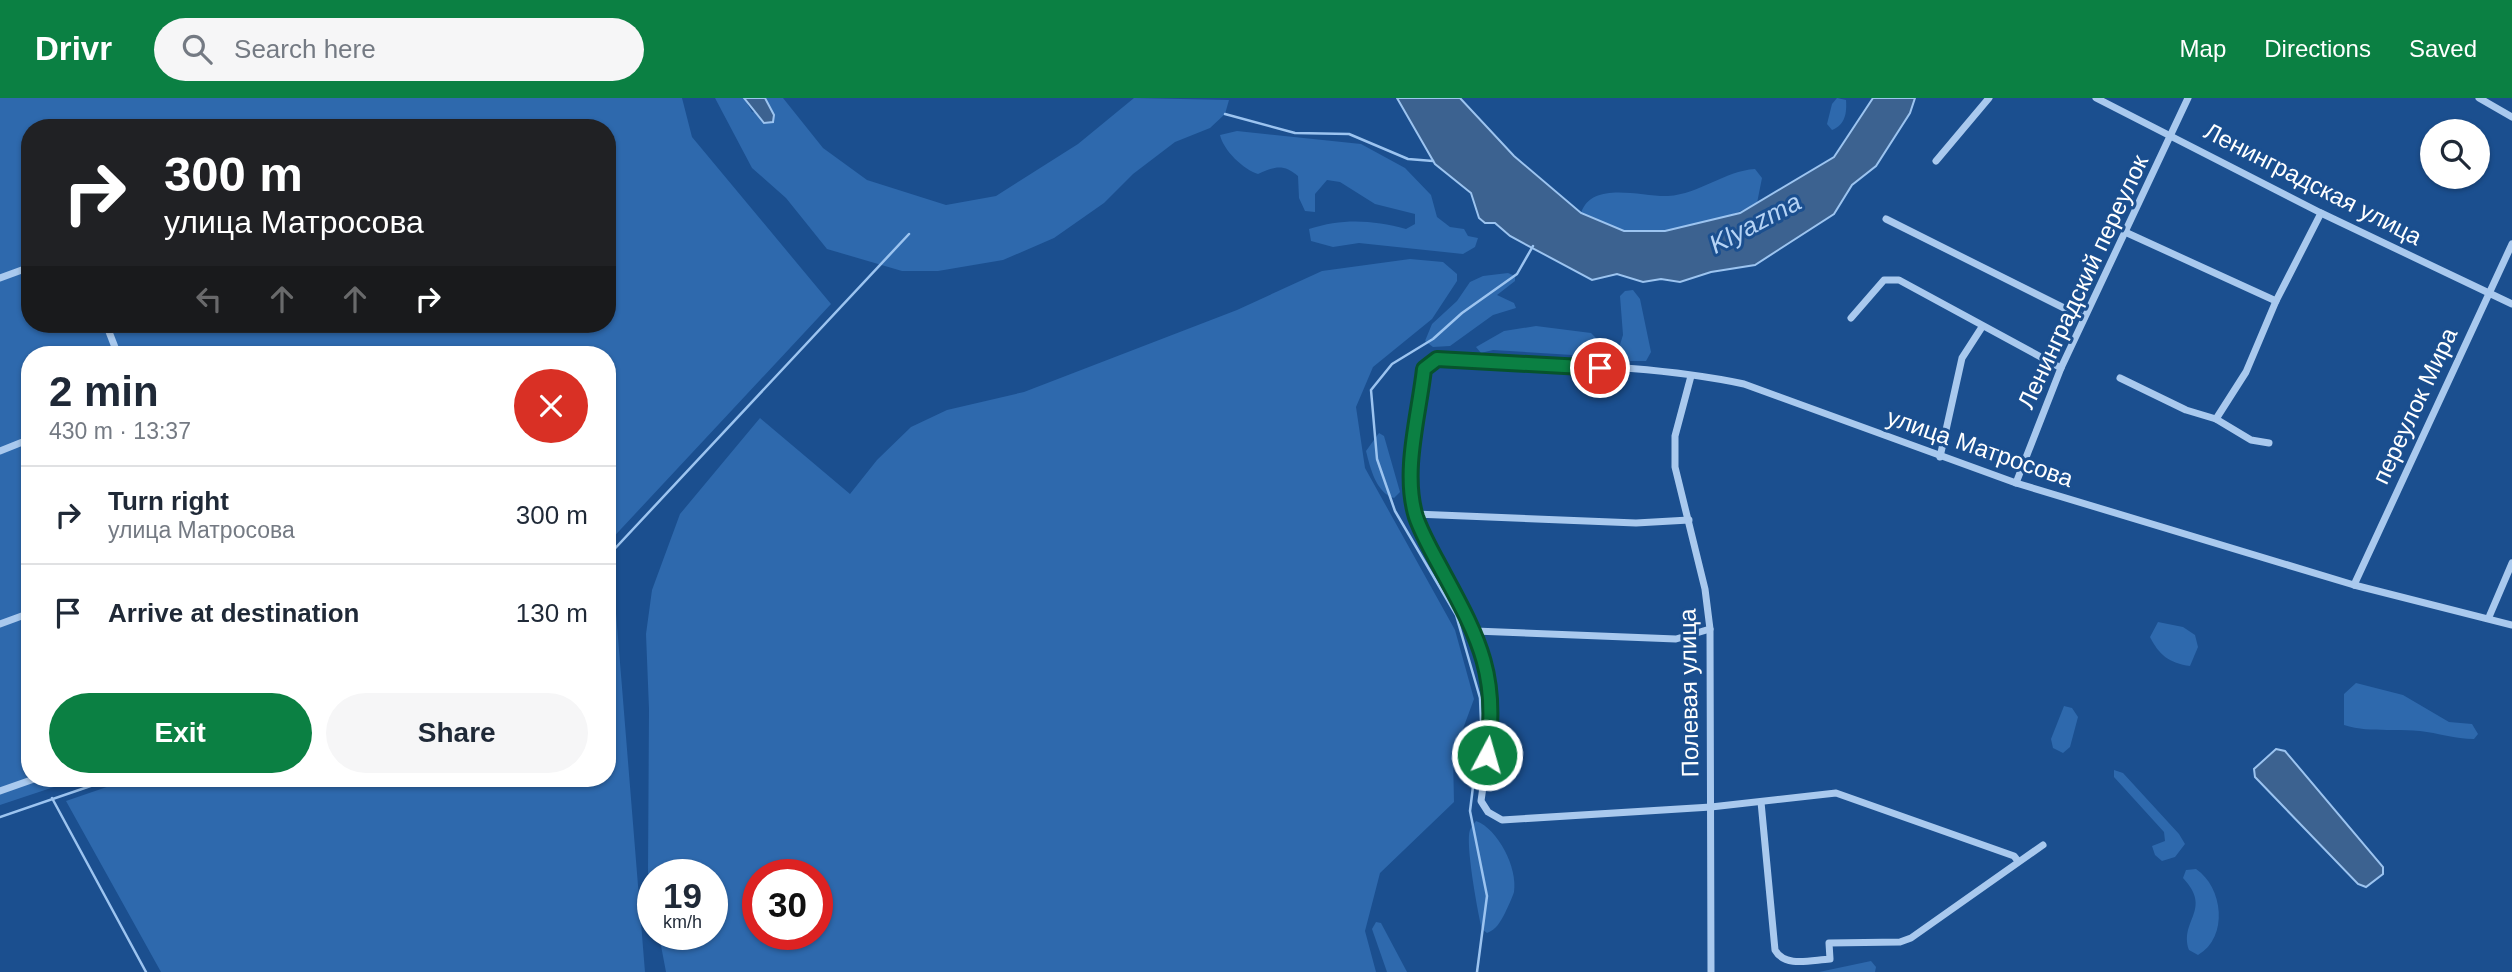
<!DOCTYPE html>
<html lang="en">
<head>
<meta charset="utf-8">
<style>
	body { margin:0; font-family:Arial,sans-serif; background:#f6f6f7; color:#1f2937; height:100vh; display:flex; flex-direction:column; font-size:26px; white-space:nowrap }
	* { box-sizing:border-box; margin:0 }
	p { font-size:23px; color:#747a83 }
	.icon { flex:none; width:38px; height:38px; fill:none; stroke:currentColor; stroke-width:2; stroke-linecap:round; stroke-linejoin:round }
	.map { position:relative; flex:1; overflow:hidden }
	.side { position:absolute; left:21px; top:248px; width:595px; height:441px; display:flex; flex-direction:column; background:#fff; border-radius:28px; box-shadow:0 2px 5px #0004 }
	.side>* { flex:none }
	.banner { position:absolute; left:21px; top:21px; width:595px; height:214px; border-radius:28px; box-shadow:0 2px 5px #0004; background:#202124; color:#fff; overflow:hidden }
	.controls { position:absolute; left:2420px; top:21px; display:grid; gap:14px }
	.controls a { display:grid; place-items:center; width:70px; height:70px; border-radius:50%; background:#fff; box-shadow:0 2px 5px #0004; font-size:35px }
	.speed { position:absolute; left:637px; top:761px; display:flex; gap:14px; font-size:35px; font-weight:700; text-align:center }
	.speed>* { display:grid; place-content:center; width:91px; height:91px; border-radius:50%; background:#fff; box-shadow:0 2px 5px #0004; line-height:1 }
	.speed small { font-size:18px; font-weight:400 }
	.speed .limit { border:10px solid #d22; background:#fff; color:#111 }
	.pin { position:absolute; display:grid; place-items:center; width:60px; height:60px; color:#fff; margin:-30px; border:4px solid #fff; border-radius:50%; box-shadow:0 2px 7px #0007 }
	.me { position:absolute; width:77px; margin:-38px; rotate:6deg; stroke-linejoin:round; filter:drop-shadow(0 0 5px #0008) }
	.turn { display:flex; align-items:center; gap:24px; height:147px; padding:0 28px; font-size:32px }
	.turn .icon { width:91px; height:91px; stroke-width:2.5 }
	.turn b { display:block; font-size:49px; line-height:60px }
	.lanes { display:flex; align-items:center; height:66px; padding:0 28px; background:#0003; justify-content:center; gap:35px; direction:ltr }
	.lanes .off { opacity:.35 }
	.round { display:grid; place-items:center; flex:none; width:74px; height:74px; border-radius:37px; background:#f6f6f7 }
	.headline { display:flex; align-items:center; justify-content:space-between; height:119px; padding:0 28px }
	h1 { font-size:42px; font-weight:600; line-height:52px }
	.button { display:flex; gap:14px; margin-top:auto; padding:14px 28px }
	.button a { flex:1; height:80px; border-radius:42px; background:#0b8043; color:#fff; font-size:28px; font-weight:600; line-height:80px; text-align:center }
	.button a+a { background:#f6f6f7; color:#1f2937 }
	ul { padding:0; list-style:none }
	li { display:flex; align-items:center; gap:21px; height:98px; padding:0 28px; border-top:2px solid #e0e1e3 }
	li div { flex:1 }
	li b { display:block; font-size:26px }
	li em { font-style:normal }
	header { display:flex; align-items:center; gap:42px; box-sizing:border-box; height:98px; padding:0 35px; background:#0b8043; color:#fff }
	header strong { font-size:33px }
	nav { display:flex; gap:38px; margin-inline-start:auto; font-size:24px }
	.search { width:490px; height:63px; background:#f6f6f7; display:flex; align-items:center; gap:18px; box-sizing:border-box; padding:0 24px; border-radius:38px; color:#747a83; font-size:26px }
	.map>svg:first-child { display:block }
	.green { fill:#2e69ad; fill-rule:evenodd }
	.water { fill:#3c6290; stroke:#9cc4f0; stroke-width:2 }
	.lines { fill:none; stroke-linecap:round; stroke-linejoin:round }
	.stream { stroke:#9cc4f0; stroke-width:2.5 }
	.street { stroke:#a9c9ee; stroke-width:7 }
	.route-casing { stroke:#07532c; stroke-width:18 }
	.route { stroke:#0b8043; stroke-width:12 }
	.labels { text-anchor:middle; stroke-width:6; stroke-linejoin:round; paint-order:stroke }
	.street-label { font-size:24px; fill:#fff; stroke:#1b4f8f }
	.water-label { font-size:26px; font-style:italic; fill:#b5d3f5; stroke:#1b4f8f }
</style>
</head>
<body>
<header>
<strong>Drivr</strong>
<div class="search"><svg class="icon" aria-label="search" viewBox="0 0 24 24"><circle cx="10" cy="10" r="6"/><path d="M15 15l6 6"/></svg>Search here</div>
<nav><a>Map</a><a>Directions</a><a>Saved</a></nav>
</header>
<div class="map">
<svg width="2512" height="874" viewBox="0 0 2512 874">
	<rect width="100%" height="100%" fill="#1b4f8f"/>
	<g class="green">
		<path d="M0,0H682L692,39L831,206L607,446V257H30V681H78L0,707ZM30,30H607V226H30Z"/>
		<polygon points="715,0 744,0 752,14 773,17 765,0 783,0 823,50 867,82 946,107 996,98 1078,46 1134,0 1229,2 1225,16 1210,30 1175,44 1133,76 1104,105 1054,140 1003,162 938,173 902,173 827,151 786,100 752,70"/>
		<path d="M1837,0L1846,2C1847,15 1845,27 1832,32L1827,26L1832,6Z"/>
		<path d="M1237,33L1361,46L1405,70L1431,97L1437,119L1450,129L1464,131L1468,138L1478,140L1475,149L1463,156L1359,145L1333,149L1311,143L1309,131C1343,120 1373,122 1406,131L1415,126V116L1375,106L1340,84L1327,82L1315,96V114L1305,113L1299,100L1298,78C1284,66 1275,68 1258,76C1244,72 1223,52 1220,37Z"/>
		<path d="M1755,71L1762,80L1757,105C1726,123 1657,141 1622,132C1608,128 1594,121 1581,115C1592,82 1641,99 1668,98C1700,96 1724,73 1755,71Z"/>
		<path d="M1410,161L1443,164L1457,176V183L1432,221L1373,269L1356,309L1365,370L1455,532L1474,601L1453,658L1454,704L1380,775L1365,833L1376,874H666L659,837L712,836V777H653V801L648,776L649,611L646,536L652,492L680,416L760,320L850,396L877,362L911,329L947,312L1024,294L1237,212L1322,173ZM758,777H817V836H758Z"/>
		<polygon points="1508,175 1515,178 1515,183 1497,197 1514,205 1516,210 1493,217 1450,248 1433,249 1425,243 1432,226 1457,203 1470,184 1483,178"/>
		<polygon points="1633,192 1640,201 1651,254 1646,263 1620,263 1617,256 1623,237 1620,198 1625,193"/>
		<polygon points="1536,228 1591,235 1598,242 1596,251 1589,258 1493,252 1481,255 1476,249 1504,233"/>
		<path d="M1379,335L1384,338L1400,394L1394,400C1376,395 1370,369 1366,353Z"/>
		<polygon points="616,515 645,874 161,874 66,703 130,681 607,681 607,518"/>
		<path d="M2158,524L2183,529L2195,537L2198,549L2190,568C2169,565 2159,557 2150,539Z"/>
		<path d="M2356,585L2403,597L2449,624L2472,626L2478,636L2474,641C2455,641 2438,635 2420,633C2394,630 2369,635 2344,627V596Z"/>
		<polygon points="2064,608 2072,610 2078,619 2070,649 2063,655 2053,650 2051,641"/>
		<polygon points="2114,672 2123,675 2179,736 2185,746 2175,759 2162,763 2155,757 2152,748 2165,743 2164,734 2114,679"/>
		<path d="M1476,723C1498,731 1518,770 1514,794C1512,800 1508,809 1505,815C1501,823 1496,832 1487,835L1482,831C1478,815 1465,745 1470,732C1471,729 1474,726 1476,723Z"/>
		<path d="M2196,771C2223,789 2229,839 2198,857L2189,852C2179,822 2213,812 2183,780L2186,772Z"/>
		<polygon points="1376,824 1381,825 1407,874 1387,874 1372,831"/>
		<polygon points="1871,863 1876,869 1875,874 1819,874"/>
	</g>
	<g class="water">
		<polygon points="744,0 765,0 774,17 773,24 764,25"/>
		<polygon points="1397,0 1460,0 1514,58 1581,115 1624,133 1665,133 1740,115 1834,59 1873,0 1915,0 1910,15 1876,68 1852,87 1834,116 1755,167 1711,174 1680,184 1661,181 1643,184 1617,176 1592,182 1510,138 1495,125 1485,125 1479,120 1471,95 1435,66"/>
		<polygon points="2276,651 2285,653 2383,769 2383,776 2366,789 2358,786 2255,679 2254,671"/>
	</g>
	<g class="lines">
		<g class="stream">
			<polyline points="1225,16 1295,35 1349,36 1408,61 1433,63"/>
			<polyline points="607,459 909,136"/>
			<polyline points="52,700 146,874"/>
			<polyline points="0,719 111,681"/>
			<polyline points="1477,874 1487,798 1470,713 1481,624 1480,600 1456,517 1395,413 1377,361 1371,292 1392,266 1433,241 1462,215 1517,176 1533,148"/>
		</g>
		<g class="street">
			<polyline points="2096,0 2321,115 2512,206"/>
			<polyline points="2479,0 2512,19"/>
			<polyline points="1936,63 1989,0"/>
			<polyline points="1886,121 2084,220"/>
			<polyline points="2125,134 2276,203"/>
			<polyline points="0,180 30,169"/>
			<polyline points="1851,220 1884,182 1899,182 2061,270"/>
			<polyline points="106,226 118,257"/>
			<polyline points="1691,278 1675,338 1675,369 1705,491 1710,531 1711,874"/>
			<polyline points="2120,280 2186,312 2216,321 2251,342 2269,345"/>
			<polyline points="2216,321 2246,274 2276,203 2321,115"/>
			<polyline points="0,353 30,341"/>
			<polyline points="1940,359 1962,260 1982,229"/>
			<polyline points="2016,385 2061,270 2188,0"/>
			<polyline points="1415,416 1636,425 1689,422"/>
			<polyline points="2354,487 2512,146"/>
			<polyline points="2489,519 2512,465"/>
			<polyline points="0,526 30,515"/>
			<polyline points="1475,533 1676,541 1710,531"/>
			<polyline points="0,693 34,681"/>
			<path d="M1761,704L1775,852C1785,870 1811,862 1830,861L1829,845L1900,844L1911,840L2043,747"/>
			<path d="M2018,763L2014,758L1836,695L1711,709L1502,722L1488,714L1481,703C1489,645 1501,585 1473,529C1454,493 1424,454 1415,414C1405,369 1419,317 1424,271L1437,261C1539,267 1644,265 1744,286L2016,385L2354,487L2512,527"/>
		</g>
	</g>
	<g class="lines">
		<defs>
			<path id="route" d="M1487,657C1499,580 1480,542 1444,476C1434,457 1423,439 1416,419C1402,374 1419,317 1424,271L1437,261L1600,270"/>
		</defs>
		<use href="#route" class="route-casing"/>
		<use href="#route" class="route"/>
	</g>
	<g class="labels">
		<g class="street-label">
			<text transform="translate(2313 86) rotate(27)" y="8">Ленинградская улица</text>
			<text transform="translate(2083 184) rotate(-65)" y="8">Ленинградский переулок</text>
			<text transform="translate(2415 308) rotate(-65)" y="8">переулок Мира</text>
			<text transform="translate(1980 350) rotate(19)" y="8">улица Матросова</text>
			<text transform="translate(1689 595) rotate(-91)" y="8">Полевая улица</text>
		</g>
		<g class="water-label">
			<text transform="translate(1755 125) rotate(-28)" y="9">Klyazma</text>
		</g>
	</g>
</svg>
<div class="controls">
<a><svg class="icon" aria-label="search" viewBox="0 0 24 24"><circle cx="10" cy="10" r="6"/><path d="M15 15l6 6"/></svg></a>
</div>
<div class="speed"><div>19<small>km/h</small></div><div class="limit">30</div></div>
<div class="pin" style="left:1600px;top:270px;background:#d93025"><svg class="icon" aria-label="arrive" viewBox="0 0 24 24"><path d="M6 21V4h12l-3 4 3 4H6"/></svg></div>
<svg class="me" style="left:1487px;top:657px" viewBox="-20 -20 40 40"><circle r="17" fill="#0b8043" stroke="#fff" stroke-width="3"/><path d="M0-11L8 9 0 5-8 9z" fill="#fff"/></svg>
<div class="banner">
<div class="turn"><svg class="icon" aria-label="right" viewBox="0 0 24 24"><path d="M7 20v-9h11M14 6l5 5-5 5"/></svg><div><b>300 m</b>улица Матросова</div></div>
<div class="lanes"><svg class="icon off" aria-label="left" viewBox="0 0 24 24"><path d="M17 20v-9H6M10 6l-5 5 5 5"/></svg><svg class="icon off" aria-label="ahead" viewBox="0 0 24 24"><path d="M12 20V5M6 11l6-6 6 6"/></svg><svg class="icon off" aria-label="ahead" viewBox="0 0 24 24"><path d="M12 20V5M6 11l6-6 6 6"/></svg><svg class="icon" aria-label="right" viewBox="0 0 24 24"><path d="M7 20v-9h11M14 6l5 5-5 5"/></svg></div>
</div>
<section class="side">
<div class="headline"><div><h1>2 min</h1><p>430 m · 13:37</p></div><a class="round" style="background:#d93025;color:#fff"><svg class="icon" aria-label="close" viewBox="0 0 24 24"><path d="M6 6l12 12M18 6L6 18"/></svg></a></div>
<ul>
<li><svg class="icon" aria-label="right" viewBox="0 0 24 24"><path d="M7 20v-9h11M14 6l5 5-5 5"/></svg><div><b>Turn right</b><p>улица Матросова</p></div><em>300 m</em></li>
<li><svg class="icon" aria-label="arrive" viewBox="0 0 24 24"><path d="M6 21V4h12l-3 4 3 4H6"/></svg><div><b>Arrive at destination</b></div><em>130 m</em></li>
</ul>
<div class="button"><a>Exit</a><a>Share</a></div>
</section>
</div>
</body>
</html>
